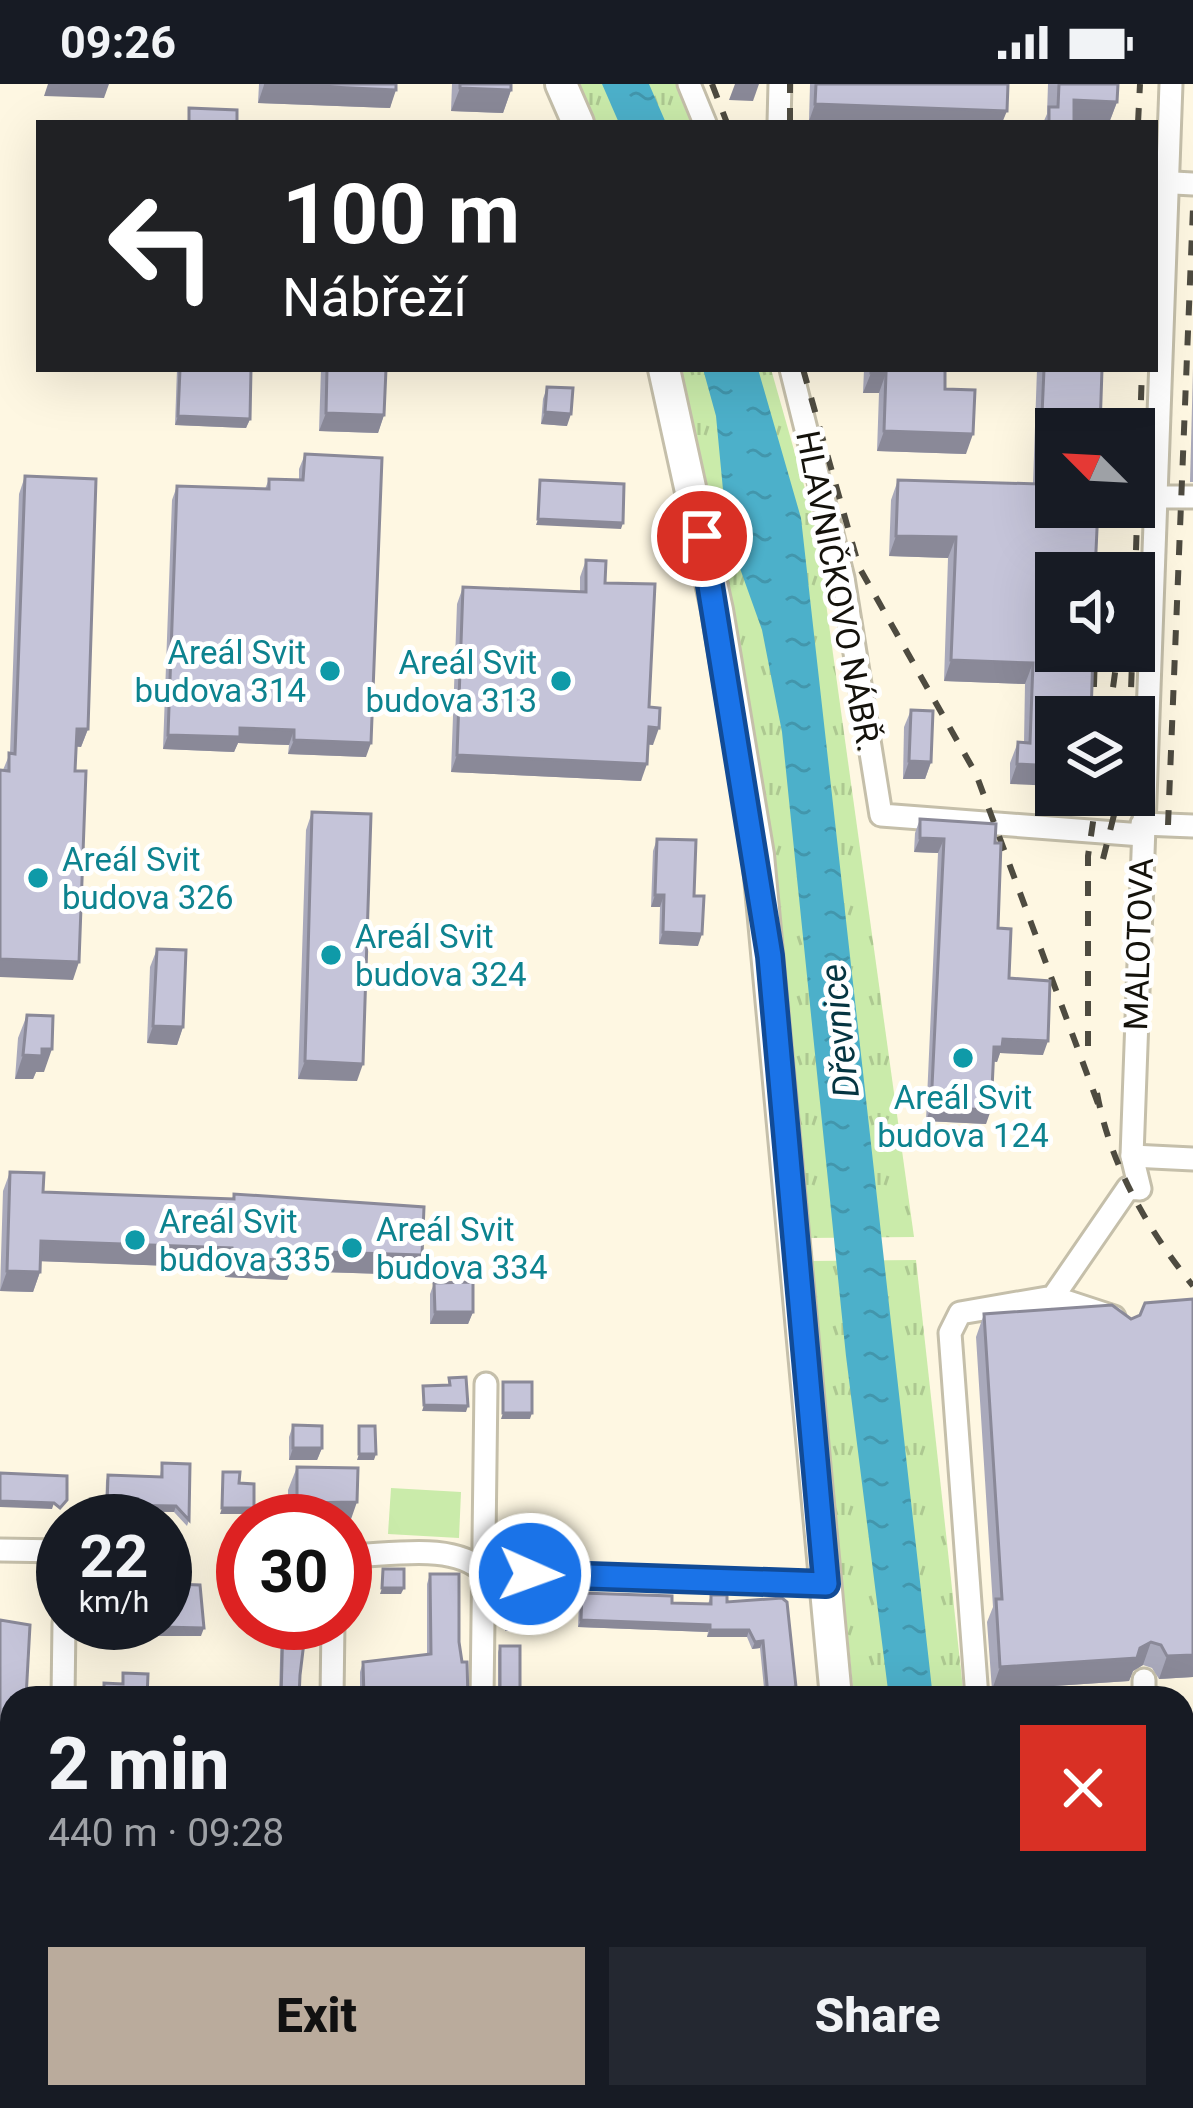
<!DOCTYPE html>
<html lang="en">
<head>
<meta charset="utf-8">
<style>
	body { margin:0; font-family:Roboto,sans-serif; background:#242831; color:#f1f3f6; height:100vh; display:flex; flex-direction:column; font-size:45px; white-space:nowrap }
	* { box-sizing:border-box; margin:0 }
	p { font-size:39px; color:#9ea1a6 }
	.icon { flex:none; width:66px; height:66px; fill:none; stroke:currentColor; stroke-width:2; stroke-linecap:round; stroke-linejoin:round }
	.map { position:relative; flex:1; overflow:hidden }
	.sheet { position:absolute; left:0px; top:1602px; width:1194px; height:423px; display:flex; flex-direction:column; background:#171b24; border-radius:36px 36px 0 0; box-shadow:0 12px 48px #0002 }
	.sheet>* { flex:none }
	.guide { position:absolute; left:36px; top:36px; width:1122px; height:252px; border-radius:0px; box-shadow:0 12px 48px #0002; background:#202124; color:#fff; overflow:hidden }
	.needle { width:78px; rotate:294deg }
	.tools { position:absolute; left:1035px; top:324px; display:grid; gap:24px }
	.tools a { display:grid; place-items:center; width:120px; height:120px; border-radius:0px; background:#171b24; box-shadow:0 12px 48px #0002; font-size:60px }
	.speed { position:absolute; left:36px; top:1410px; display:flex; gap:24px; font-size:60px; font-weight:700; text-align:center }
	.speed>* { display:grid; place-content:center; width:156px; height:156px; border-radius:50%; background:#171b24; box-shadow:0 12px 48px #0002; line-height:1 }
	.speed small { font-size:30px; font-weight:400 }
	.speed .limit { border:18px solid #d22; background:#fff; color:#111 }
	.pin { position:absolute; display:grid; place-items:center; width:102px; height:102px; color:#fff; margin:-51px; border:6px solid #fff; border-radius:50%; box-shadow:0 3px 12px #0007 }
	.me { position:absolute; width:132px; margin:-66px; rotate:92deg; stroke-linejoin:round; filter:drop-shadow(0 0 9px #0008) }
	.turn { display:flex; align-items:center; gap:42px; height:252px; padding:0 48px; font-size:54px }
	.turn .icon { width:156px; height:156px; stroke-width:2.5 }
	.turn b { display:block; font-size:84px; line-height:102px }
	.round { display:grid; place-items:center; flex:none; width:126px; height:126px; border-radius:0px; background:#242831 }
	.overview { display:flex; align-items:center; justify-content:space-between; height:204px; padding:0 48px }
	h1 { font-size:72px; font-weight:800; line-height:90px }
	.button { display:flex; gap:24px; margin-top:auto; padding:24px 48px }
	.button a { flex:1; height:138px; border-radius:0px; background:#baab9c; color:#111; font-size:48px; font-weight:800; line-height:138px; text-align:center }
	.button a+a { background:#242831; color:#f1f3f6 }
	.status { display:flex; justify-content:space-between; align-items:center; height:84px; padding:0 60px; background:#171b24; direction:ltr }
	.status svg { height:33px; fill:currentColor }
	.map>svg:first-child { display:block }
	.grass { fill:url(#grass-tufts) }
	.park { fill:#caebaa }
	.water { fill:url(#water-ripples) }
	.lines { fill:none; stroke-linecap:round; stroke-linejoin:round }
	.street-casing { stroke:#c5bfaa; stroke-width:27 }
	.secondary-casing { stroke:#c5bfaa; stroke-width:36 }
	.street { stroke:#fff; stroke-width:21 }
	.secondary { stroke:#fff; stroke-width:30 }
	.rail { stroke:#4e4b40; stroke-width:6; stroke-dasharray:15 15; stroke-linecap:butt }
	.wall { fill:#a9a9bb }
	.shaded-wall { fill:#8a8998 }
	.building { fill:#c5c4d9; stroke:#8a8998; stroke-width:3 }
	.route-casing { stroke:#114b97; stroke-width:30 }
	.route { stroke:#1a73e8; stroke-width:21 }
	.culture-dot { fill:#0f9aa8; stroke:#fff; stroke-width:4.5 }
	.labels { text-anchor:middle; stroke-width:10; stroke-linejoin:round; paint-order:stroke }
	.street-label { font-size:33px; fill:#14120b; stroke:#fff }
	.culture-label { font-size:33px; fill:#0d838f; stroke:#fff; text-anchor:start }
	.water-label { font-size:36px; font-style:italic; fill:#053541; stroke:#fff }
</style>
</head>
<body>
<div class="status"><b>09:26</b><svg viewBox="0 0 49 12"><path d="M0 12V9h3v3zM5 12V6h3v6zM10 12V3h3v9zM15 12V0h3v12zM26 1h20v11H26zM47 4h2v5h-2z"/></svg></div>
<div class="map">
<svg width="1193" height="2024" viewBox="0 0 1193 2024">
	<defs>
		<pattern id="grass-tufts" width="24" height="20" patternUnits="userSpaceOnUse" patternTransform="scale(3)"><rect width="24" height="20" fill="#caebaa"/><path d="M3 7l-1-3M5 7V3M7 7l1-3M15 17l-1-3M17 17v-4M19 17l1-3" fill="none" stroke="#adc891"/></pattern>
		<pattern id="water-ripples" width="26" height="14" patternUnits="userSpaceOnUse" patternTransform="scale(3)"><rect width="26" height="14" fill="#4cb0ca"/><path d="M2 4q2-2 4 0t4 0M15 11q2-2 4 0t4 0" fill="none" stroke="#4296ac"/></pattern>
	</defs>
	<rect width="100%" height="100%" fill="#fef7e2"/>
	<g class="grass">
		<polygon points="577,0 676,0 692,39 592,39"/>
		<polygon points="676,285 771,285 815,440 914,1153 808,1154"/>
		<polygon points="916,1176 964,1614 854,1614 810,1177"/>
	</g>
	<polygon class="park" points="391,1404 461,1408 459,1454 388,1450"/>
	<g class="water">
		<polygon points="602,0 649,0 666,39 619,39"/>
		<polygon points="703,285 758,285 801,434 933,1614 889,1614 846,1272 782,648 762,546 727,448 716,332"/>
	</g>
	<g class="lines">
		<defs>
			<g id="street">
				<polyline points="689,0 705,39"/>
				<polyline points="779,39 780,0"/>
				<polyline points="1156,98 1193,100"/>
				<polyline points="791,285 843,494 881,731 1142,751"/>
				<polyline points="1152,413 1193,413"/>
				<polyline points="1142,740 1193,742"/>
				<polyline points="1132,1072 1193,1075"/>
				<polyline points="1053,1213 1114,1233"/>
				<polyline points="0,1466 63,1467"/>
				<path d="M345,1472C387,1472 453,1457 484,1488L826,1500"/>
				<polyline points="1144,1596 1144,1614"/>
				<polyline points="63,1614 64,1539"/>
				<polyline points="332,1614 333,1539"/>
				<polyline points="482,1614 486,1300"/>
				<polyline points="977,1614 950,1249 960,1229 1053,1213 1128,1104 1140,1105 1132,1072 1171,0"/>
				<polyline points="1182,1692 1193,1684"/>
				<polyline points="0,1994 12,1995"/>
				<polyline points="19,2013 21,2024"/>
				<polyline points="141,2013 204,2024"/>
				<polyline points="1021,2013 1022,2024"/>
				<polyline points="344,2024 344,2013"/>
				<polyline points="475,2024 475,2013"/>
				<polyline points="678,2024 697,2013"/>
			</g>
			<g id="secondary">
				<polyline points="561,0 578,39"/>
				<polyline points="664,285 717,526 758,771 836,1614"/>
				<polyline points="874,2013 875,2024"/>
			</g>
		</defs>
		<use href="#street" class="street-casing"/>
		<use href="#secondary" class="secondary-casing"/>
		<use href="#street" class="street"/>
		<use href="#secondary" class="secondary"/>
		<g class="rail">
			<polyline points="712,0 727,39"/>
			<polyline points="790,39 790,0"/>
			<polyline points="1138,39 1140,0"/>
			<polyline points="803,285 859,483 976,690 1100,1025"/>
			<polyline points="1134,526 1142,285"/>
			<polyline points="1093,633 1095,569"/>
			<polyline points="1109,633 1118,567"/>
			<polyline points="1130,633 1132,579"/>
			<polyline points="1168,741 1193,124"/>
			<polyline points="1103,775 1119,711"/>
			<polyline points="1088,962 1088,772 1097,711"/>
			<path d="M1097,1009C1110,1081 1148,1146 1193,1202"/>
		</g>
	</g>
	<g class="wall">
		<polygon points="259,0 396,0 390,24 258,19"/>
		<polygon points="452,0 511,0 511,6 503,29 451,27"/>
		<polygon points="810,0 1008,0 809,37"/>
		<polygon points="1048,0 1118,0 1117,18 1109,39 1043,39 1047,30"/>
		<polygon points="1193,284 1193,398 1190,398"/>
		<polygon points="177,285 251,285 250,335 246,344 175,341"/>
		<polygon points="321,285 386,285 384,331 378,349 319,347"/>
		<polygon points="864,285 945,285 945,305 966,370 877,367 879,309 863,309"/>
		<polygon points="1037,285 1104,285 1102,289 1093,567 1010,700 1010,679 1018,658 1024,659 1025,600 944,597 948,474 889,472 891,416 898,396 1033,400"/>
		<polygon points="547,303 567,342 541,340 543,315"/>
		<polygon points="305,370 366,673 288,670 289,661 238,659 234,668 163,665 172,416 177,402 265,405 269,395 299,396 299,385"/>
		<polygon points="25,392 88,645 81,663 76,662 73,896 3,686 10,669 19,410"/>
		<polygon points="586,476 605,499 649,623 653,661 648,660 641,697 451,688 457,520 463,503 580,507 580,493"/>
		<polygon points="911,626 931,678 925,695 903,695 904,643"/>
		<polygon points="312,728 357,997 298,995 306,746"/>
		<polygon points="920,735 995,759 998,844 1009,894 1043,971 1000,969 997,978 993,977 986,1040 926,1037 938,769 914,768 915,749"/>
		<polygon points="657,755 698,862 659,860 660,823 651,823 653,767"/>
		<polygon points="157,865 183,943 177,961 147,959 150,883"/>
		<polygon points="27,931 44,988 36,988 33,995 15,995 18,954"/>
		<polygon points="10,1088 43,1108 232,1115 234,1110 415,1191 291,1187 287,1196 225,1193 225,1184 41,1177 40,1188 33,1208 0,1207 3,1107"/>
		<polygon points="434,1199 473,1228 468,1240 430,1240 430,1210"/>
		<polygon points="1193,1215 1193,1593 1159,1595 1152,1584 1143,1581 1133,1587 1129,1597 992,1606 987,1538 993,1523 976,1253 984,1230 1131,1235"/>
		<polygon points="293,1341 322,1364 317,1376 289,1376 289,1353"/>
		<polygon points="162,1379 189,1436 187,1442 174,1428 105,1427 106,1397 108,1391 160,1393"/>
		<polygon points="297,1383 349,1441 345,1441 345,1437 288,1437 288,1406"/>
		<polygon points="430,1490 459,1558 468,1614 360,1614 360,1588 363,1578 427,1570 427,1500"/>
		<polygon points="582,1509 672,1519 708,1520 711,1511 727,1518 782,1514 796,1603 793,1610 790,1610 788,1614 765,1614 760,1564 752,1565 747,1553 707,1553 708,1548 578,1543 579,1516"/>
		<polygon points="0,1536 12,1614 12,1864 0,1862"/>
		<polygon points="281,1539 310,1539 310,1558 308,1564 303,1564 299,1614 279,1614"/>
		<polygon points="500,1562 520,1609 528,1614 498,1614 498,1568"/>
	</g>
	<g class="shaded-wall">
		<polygon points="48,0 109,0 104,14 44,12"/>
		<polygon points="735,0 759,0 753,17 729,16"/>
		<polygon points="264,1 396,6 390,24 258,19"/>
		<polygon points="460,4 511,6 503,29 451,27"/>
		<polygon points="1074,16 1117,18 1109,39 1066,39"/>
		<polygon points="815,20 1007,27 1002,39 809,37"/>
		<polygon points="871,289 886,289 879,309 863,309"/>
		<polygon points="545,328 571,330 567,342 541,340"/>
		<polygon points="326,329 384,331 378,349 319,347"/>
		<polygon points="178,332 250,335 246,344 175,341"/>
		<polygon points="884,347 973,350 966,370 877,367"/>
		<polygon points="538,435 623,439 621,445 536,441"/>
		<polygon points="896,452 956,453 948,474 889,472"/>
		<polygon points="951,576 1033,579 1025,600 944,597"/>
		<polygon points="649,643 659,644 653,661 642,660"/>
		<polygon points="240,644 294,646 289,661 238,659 234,668 163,665 168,651"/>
		<polygon points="77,645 88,645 81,663 70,662"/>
		<polygon points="294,656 371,659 366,673 288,670"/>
		<polygon points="457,671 647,680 641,697 451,688"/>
		<polygon points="909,677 931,678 925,695 903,695"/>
		<polygon points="1017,680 1056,682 1056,702 1010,700"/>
		<polygon points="920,754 944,755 938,769 914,768"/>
		<polygon points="655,811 664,811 660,823 651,823"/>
		<polygon points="663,848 702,850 698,862 659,860"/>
		<polygon points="0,875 79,878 73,896 0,893"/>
		<polygon points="153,942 183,943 177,961 147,959"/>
		<polygon points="1003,955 1048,957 1043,971 1000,969 997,978 989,977 994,963"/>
		<polygon points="42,965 52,965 44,988 36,988 33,995 15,995 23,971"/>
		<polygon points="305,977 363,980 357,997 298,995"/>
		<polygon points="931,1023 991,1026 986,1040 926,1037"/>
		<polygon points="41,1157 232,1164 225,1184 34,1177"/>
		<polygon points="295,1167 422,1171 415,1191 291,1187 287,1196 225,1193 232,1173"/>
		<polygon points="7,1187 40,1188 33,1208 0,1207"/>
		<polygon points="435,1228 473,1228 468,1240 430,1240"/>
		<polygon points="424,1321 468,1322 466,1328 422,1327"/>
		<polygon points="503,1329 532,1329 530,1335 501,1335"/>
		<polygon points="293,1364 322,1364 317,1376 289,1376"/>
		<polygon points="359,1370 376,1370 374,1376 357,1376"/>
		<polygon points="0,1417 54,1419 52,1425 0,1423"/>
		<polygon points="357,1418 349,1441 345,1441 345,1437 290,1437 297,1419"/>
		<polygon points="107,1421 176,1422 174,1428 105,1427"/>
		<polygon points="222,1424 254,1424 252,1430 220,1430"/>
		<polygon points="382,1504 404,1504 401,1510 380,1510"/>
		<polygon points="581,1536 710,1541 708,1548 578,1543"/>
		<polygon points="103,1539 159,1539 158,1542"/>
		<polygon points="507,1541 534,1541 532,1547 505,1547"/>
		<polygon points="160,1543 204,1544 201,1552 157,1552"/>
		<polygon points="710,1546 749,1546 747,1553 707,1553"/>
		<polygon points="763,1557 760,1564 752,1565 755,1558"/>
		<polygon points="1151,1558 1143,1581 1133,1587 1129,1597 992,1606 1000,1583 1140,1564"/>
		<polygon points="1193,1571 1193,1593 1159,1595 1167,1572"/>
		<polygon points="796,1603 793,1610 790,1610 788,1614 767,1614 768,1612"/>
		<polygon points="0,1945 12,1946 12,1952 0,1951"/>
		<polygon points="1182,1972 1190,1972 1182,1993"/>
	</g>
	<g class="building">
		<polygon points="264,0 396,0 396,6"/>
		<polygon points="460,0 511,0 511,6 460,4"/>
		<polygon points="816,0 1008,0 1007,27 815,20"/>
		<polygon points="1059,0 1118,0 1117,18 1074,16 1074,39 1049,39 1049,23 1058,23"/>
		<polygon points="189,24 237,26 237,39 189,39"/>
		<polygon points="180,285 251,285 250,335 178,332"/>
		<polygon points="327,285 386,285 384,331 326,329"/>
		<polygon points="871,285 945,285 945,305 975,306 973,350 884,347 886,289 871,289"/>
		<polygon points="1044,285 1102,285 1100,345 1056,345 1056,423 1098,423 1095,489 1056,489 1056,567 1093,567 1091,633 1056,633 1056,682 1017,680 1018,658 1030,659 1033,579 951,576 956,453 896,452 898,396 1039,400"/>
		<polygon points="547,303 573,304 571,330 545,328"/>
		<polygon points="305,370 382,374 371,659 294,656 294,646 240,644 240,653 168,651 177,402 269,405 269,395 303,396"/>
		<polygon points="25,392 96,395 88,645 77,645 75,687 86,687 79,878 0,875 0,686 9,687 9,669 15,670"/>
		<polygon points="540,396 624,400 623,439 538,435"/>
		<polygon points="586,476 606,477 605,499 655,500 649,623 660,624 659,644 649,643 647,680 457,671 463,503 586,508"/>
		<polygon points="911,626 933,627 931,678 909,677"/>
		<polygon points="312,728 371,730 363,980 305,977"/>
		<polygon points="920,735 996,740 995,759 1001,759 998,844 1011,845 1009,894 1050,897 1048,957 1003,955 1002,963 994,963 991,1026 931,1023 944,755 920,754"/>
		<polygon points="657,755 696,756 694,812 704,812 702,850 663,848 664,811 655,811"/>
		<polygon points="157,865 186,866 183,943 153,942"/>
		<polygon points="27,931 53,932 52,965 42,965 42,972 23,971"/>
		<polygon points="10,1088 44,1089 43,1108 234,1115 234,1110 424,1123 422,1171 295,1167 295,1177 232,1173 232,1164 41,1157 40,1188 7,1187"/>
		<polygon points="473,1198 473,1228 435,1228 434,1199"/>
		<polygon points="1193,1215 1193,1571 1167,1572 1161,1561 1151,1558 1140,1564 1137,1574 1000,1583 996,1515 1002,1515 984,1230 1112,1221 1131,1235 1140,1231 1145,1219"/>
		<polygon points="466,1293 468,1322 424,1321 423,1302 450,1301 449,1294"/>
		<rect x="503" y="1298" width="29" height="31"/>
		<polygon points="293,1341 322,1342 322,1364 293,1364"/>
		<polygon points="359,1342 375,1342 376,1370 359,1370"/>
		<polygon points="162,1379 190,1380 189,1436 176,1422 107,1421 108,1391 162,1393"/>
		<polygon points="297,1383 358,1384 357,1418 297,1419"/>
		<polygon points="223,1388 240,1388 239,1399 254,1400 254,1424 222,1424"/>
		<polygon points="0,1389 67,1392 67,1416 60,1424 54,1419 0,1417"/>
		<polygon points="383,1485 404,1485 404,1504 382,1504"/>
		<polygon points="430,1490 459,1490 459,1558 462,1578 467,1578 468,1614 364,1614 363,1578 431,1570"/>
		<polygon points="173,1500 200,1501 204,1544 160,1543 160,1539 165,1539 165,1519 172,1520"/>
		<rect x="507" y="1509" width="27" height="32"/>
		<polygon points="582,1509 672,1512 672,1519 711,1520 711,1511 727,1511 727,1518 782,1514 787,1518 796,1603 789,1604 790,1609 768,1612 763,1557 755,1558 749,1546 710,1546 710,1541 581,1536"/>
		<polygon points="0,1536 30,1541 26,1614 12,1614 12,1854 0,1852"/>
		<polygon points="283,1539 310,1539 310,1558 304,1558 300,1591 299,1614 281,1614"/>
		<polygon points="500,1562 520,1562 520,1609 528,1610 528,1614 500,1614"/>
		<polygon points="123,1589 148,1590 147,1614 104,1614 104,1599 123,1600"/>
		<polygon points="1182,1752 1193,1753 1193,1926 1190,1972 1182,1972"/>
		<polygon points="0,1899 12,1899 12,1946 0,1945"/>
		<polygon points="362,2013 402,2013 427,2020 427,2014 460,2013 462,2024 360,2024"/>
		<rect x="497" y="2013" width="52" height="11"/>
	</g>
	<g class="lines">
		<defs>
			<polyline id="route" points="530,1490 826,1500 770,872 702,452"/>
		</defs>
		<use href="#route" class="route-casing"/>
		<use href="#route" class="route"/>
	</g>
	<g class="culture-dot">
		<circle cx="330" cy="587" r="12"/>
		<circle cx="561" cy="597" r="12"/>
		<circle cx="38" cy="794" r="12"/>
		<circle cx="331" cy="871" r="12"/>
		<circle cx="963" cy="974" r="12"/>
		<circle cx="135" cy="1156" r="12"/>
		<circle cx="352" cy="1164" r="12"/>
	</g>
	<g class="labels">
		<g class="street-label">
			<text transform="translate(839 507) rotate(79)" y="12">HLAVNIČKOVO NÁBŘ.</text>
			<text transform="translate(1138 860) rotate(-88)" y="12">MALOTOVA</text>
		</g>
		<g class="culture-label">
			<text x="306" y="580" text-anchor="end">Areál Svit<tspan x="306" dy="38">budova 314</tspan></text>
			<text x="537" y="590" text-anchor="end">Areál Svit<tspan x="537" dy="38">budova 313</tspan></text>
			<text x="62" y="787">Areál Svit<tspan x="62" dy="38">budova 326</tspan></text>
			<text x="355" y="864">Areál Svit<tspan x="355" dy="38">budova 324</tspan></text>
			<text x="963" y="1025" text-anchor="middle">Areál Svit<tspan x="963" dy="38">budova 124</tspan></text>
			<text x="159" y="1149">Areál Svit<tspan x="159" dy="38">budova 335</tspan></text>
			<text x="376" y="1157">Areál Svit<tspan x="376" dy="38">budova 334</tspan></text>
		</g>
		<g class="water-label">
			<text transform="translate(839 947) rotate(-96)" y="13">Dřevnice</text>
		</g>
	</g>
</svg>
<div class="tools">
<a><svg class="needle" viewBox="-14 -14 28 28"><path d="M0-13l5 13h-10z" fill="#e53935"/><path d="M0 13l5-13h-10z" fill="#9ea1a6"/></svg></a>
<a><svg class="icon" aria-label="sound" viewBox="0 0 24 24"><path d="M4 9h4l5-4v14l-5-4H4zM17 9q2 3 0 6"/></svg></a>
<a><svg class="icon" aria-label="layers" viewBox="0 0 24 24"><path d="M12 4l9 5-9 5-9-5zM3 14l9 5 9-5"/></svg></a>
</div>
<div class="speed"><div>22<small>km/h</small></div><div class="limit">30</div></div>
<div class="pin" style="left:702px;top:452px;background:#d93025"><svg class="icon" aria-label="arrive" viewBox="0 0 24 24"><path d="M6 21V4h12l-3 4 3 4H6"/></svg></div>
<svg class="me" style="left:530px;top:1490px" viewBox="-20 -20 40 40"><circle r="17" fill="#1a73e8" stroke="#fff" stroke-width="3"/><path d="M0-11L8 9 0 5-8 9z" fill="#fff"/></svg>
<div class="guide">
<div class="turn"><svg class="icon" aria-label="left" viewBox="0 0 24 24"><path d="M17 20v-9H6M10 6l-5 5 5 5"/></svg><div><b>100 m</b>Nábřeží</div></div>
</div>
<section class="sheet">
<div class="overview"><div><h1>2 min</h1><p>440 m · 09:28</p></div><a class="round" style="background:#d93025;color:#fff"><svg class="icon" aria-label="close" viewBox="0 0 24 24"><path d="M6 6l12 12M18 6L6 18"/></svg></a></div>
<div class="button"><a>Exit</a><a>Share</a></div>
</section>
</div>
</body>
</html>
